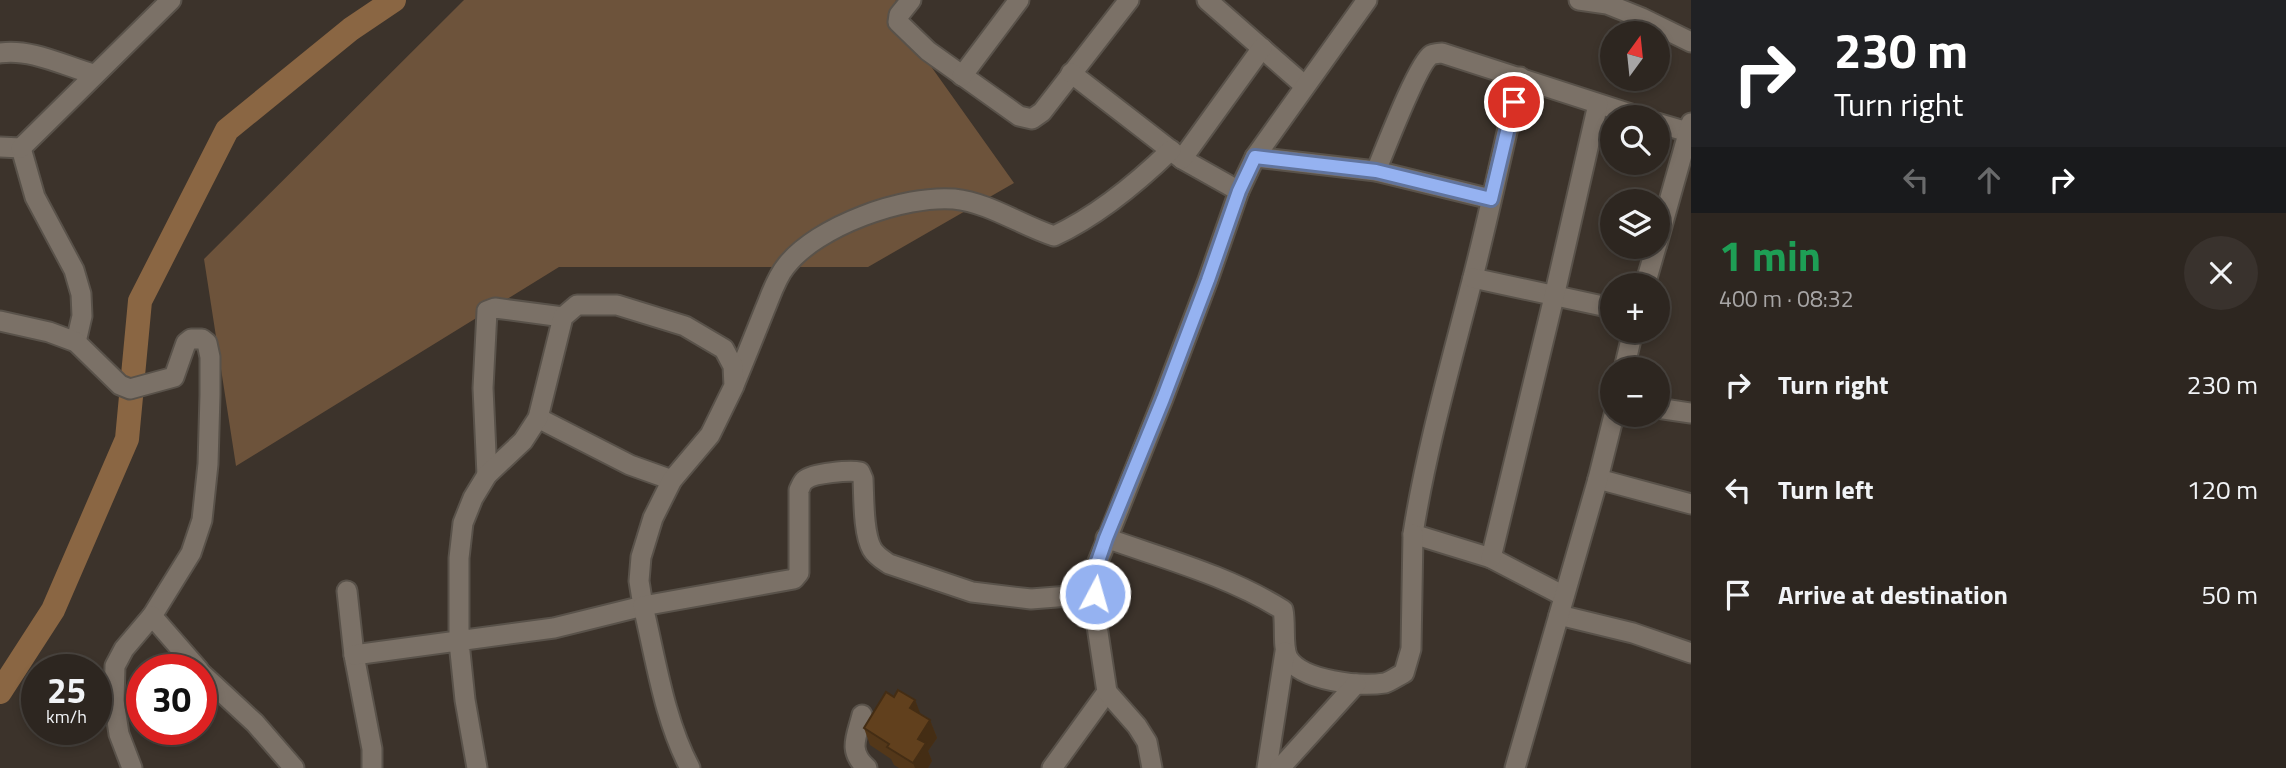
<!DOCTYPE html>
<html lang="en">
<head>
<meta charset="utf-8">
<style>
	body { margin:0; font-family:"Titillium Web",sans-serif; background:#39322d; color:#f1f3f6; height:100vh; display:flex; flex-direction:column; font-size:26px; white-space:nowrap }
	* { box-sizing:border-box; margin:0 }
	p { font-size:23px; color:#a7a5a5 }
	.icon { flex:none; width:38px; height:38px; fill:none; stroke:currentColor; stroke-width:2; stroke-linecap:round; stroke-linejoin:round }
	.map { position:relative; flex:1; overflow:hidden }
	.details { display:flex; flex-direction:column; background:#2d2620; width:595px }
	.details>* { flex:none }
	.banner { background:#202124; color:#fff; overflow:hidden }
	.needle { width:46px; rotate:15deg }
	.buttons { position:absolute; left:1600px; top:21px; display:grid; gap:14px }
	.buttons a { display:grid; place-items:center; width:70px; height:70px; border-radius:50%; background:#2d2620; box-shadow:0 4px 10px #0003,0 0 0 2px #48433e; font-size:35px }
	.speed { position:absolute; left:21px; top:654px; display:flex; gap:14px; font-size:35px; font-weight:700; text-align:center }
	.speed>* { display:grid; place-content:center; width:91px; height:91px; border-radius:50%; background:#2d2620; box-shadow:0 4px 10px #0003,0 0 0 2px #48433e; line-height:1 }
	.speed small { font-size:18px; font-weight:400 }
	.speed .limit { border:10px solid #d22; background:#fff; color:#111 }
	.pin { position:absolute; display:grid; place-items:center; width:60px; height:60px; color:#fff; margin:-30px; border:4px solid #fff; border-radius:50%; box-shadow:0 2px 7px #0007 }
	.me { position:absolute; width:77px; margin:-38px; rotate:6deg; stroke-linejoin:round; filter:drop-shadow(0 0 5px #0008) }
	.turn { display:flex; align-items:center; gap:24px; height:147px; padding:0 28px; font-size:32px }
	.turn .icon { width:91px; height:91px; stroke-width:2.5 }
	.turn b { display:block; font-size:49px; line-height:60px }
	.lanes { display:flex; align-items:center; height:66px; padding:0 28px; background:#0003; justify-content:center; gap:35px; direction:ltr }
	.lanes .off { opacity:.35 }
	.round { display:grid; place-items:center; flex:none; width:74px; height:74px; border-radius:37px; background:#39322d }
	.head { display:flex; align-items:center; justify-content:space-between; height:119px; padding:0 28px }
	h1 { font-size:42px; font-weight:700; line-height:52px; color:#1e9e55 }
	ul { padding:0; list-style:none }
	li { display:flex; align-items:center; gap:21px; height:105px; padding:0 28px }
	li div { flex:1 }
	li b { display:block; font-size:26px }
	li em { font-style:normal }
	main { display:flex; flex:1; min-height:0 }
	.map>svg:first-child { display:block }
	.green { fill:#6d533b }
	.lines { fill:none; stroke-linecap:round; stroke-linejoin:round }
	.river { stroke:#8a6643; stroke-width:24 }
	.minor-casing { stroke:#59524a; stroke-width:23 }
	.minor { stroke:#7b7167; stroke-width:19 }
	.wall { fill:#533719 }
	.shaded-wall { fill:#442d14 }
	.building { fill:#61401d; stroke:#442d14; stroke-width:2 }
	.route-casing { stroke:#61749d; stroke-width:18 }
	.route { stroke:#95b2f1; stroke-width:12 }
</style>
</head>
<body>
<main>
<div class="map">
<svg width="1691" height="768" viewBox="0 0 1691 768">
	<rect width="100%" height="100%" fill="#3c332b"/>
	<polygon class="green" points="464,0 896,0 893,13 1014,183 868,267 559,267 236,466 204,259"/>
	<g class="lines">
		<polyline class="river" points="0,692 53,610 127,439 140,301 227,130 351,29 394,0"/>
		<defs>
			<g id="minor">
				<polyline points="911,0 899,15 898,22 928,51 1019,116 1032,119 1042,112 1129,0"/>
				<polyline points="1207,0 1305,86"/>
				<polyline points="1579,0 1607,4 1642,18 1691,42"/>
				<path d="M0,53C30,48 65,66 93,74"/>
				<polyline points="1071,73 1182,159 1239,191"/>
				<polyline points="962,76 1019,0"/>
				<path d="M1520,77C1503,146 1489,216 1471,285C1450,367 1426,450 1413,534L1491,558L1564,596"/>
				<polyline points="1657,123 1688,132"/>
				<polyline points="0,147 21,148 35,197 74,270 81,294 82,316 76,342"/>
				<polyline points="21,148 171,0"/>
				<polyline points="1255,157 1376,171 1491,199"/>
				<polyline points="1182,159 1262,48"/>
				<path d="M1376,171C1384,152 1418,63 1431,55C1433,54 1440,53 1442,53L1640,117"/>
				<polyline points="1657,244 1691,123"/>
				<polyline points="1473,278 1612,308"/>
				<polyline points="1645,285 1656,247"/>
				<polyline points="0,321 49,332 76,342 120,385 130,389 174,377 186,343 191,339 202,339 207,343 210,357 210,395 208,464 202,520 191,553 152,616"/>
				<polyline points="1624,369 1633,331"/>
				<path d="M735,383C745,359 755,334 765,309C771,295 776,278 786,266C817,226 904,195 954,199C990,203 1020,225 1054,236C1095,217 1138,182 1171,150"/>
				<polyline points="1657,408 1691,413"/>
				<polyline points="538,418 630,465 672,480"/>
				<polyline points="487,475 483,388 487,311 495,308 563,317"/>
				<polyline points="1598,479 1691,504"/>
				<path d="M1106,538C1165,559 1229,576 1283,610C1286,624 1282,647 1288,658C1302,681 1360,687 1385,683C1391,681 1398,676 1404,673L1411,649L1413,534"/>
				<polyline points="1491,558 1554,297 1598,104"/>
				<polyline points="347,591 354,655 372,749 372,768"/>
				<polyline points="1559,615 1633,633 1691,653"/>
				<polyline points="354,655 554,628 643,606 639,581 641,557 653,518 672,480 710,435 734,386 733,366 724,349 685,326 617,305 577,305 563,317 538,418 523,441 487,475 473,498 463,523 459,558 459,642 465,700 477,768"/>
				<polyline points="201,673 255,723 294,768"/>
				<path d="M862,715C857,736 847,751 867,768"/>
				<polyline points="132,768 119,734 114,701 115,666 124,649 152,616 199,670"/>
				<path d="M690,768C664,719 656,660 643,606L794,579L799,573V490C801,486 802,482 805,480C813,473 850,470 860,472L863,479C864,497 863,533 872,549C876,556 883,560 889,564L972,592L1031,599L1095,594"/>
				<polyline points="1052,768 1107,692"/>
				<polyline points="1152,768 1147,742 1137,726 1107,692 1097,626 1095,599 1097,564 1163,399 1208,280 1239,191 1255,157 1367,0"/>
				<polyline points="1267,768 1285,652"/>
				<polyline points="1280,768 1356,684"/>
				<polyline points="1515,768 1598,479 1614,415"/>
			</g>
		</defs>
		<use href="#minor" class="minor-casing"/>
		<use href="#minor" class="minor"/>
	</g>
	<polygon class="wall" points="894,697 915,700 920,714 930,720 937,738 928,751 932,761 928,768 899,768 894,765 891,759 870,745 864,728"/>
	<g class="shaded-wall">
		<polygon points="915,700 922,718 910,708"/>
		<polygon points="930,720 937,738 928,751 932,761 928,768 915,768 913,763 918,739"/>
	</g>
	<polygon class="building" points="898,690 915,700 910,708 930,720 918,739 926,743 913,763 887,747 889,744 864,728 886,692 894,697"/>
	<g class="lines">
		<defs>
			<polyline id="route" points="1095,594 1097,564 1106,538 1163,399 1208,280 1239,191 1255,157 1376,171 1491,199 1514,102"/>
		</defs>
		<use href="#route" class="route-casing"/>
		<use href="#route" class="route"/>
	</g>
</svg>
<div class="buttons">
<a><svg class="needle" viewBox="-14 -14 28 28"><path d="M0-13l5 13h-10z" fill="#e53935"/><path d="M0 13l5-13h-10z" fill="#a7a5a5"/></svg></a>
<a><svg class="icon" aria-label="search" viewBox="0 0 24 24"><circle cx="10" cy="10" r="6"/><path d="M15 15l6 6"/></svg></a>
<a><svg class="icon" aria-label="layers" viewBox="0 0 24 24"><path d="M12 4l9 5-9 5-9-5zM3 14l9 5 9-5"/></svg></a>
<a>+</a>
<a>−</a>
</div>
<div class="speed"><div>25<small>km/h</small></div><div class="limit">30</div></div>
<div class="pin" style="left:1514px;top:102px;background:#d93025"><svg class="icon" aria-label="arrive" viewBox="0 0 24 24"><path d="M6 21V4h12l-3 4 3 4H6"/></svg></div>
<svg class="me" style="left:1095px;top:594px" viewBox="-20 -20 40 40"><circle r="17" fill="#95b2f1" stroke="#fff" stroke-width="3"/><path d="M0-11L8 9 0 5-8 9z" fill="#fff"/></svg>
</div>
<section class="details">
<div class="banner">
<div class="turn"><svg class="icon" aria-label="right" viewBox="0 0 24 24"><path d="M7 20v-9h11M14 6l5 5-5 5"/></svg><div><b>230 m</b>Turn right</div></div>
<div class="lanes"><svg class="icon off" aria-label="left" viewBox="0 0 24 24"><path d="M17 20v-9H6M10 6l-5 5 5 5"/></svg><svg class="icon off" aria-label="ahead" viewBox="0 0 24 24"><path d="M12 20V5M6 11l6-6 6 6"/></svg><svg class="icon" aria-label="right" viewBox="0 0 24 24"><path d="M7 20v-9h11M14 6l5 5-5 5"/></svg></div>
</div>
<div class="head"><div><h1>1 min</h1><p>400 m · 08:32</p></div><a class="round"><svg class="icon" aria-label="close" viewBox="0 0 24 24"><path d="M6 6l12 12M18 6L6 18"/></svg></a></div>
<ul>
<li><svg class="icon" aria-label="right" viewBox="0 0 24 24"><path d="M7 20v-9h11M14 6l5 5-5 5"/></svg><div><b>Turn right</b></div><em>230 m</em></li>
<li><svg class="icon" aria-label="left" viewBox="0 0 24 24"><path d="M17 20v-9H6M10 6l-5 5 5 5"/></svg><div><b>Turn left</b></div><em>120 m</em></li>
<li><svg class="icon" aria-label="arrive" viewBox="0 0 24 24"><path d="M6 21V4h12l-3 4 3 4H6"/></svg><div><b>Arrive at destination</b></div><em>50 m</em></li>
</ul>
</section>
</main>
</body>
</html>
